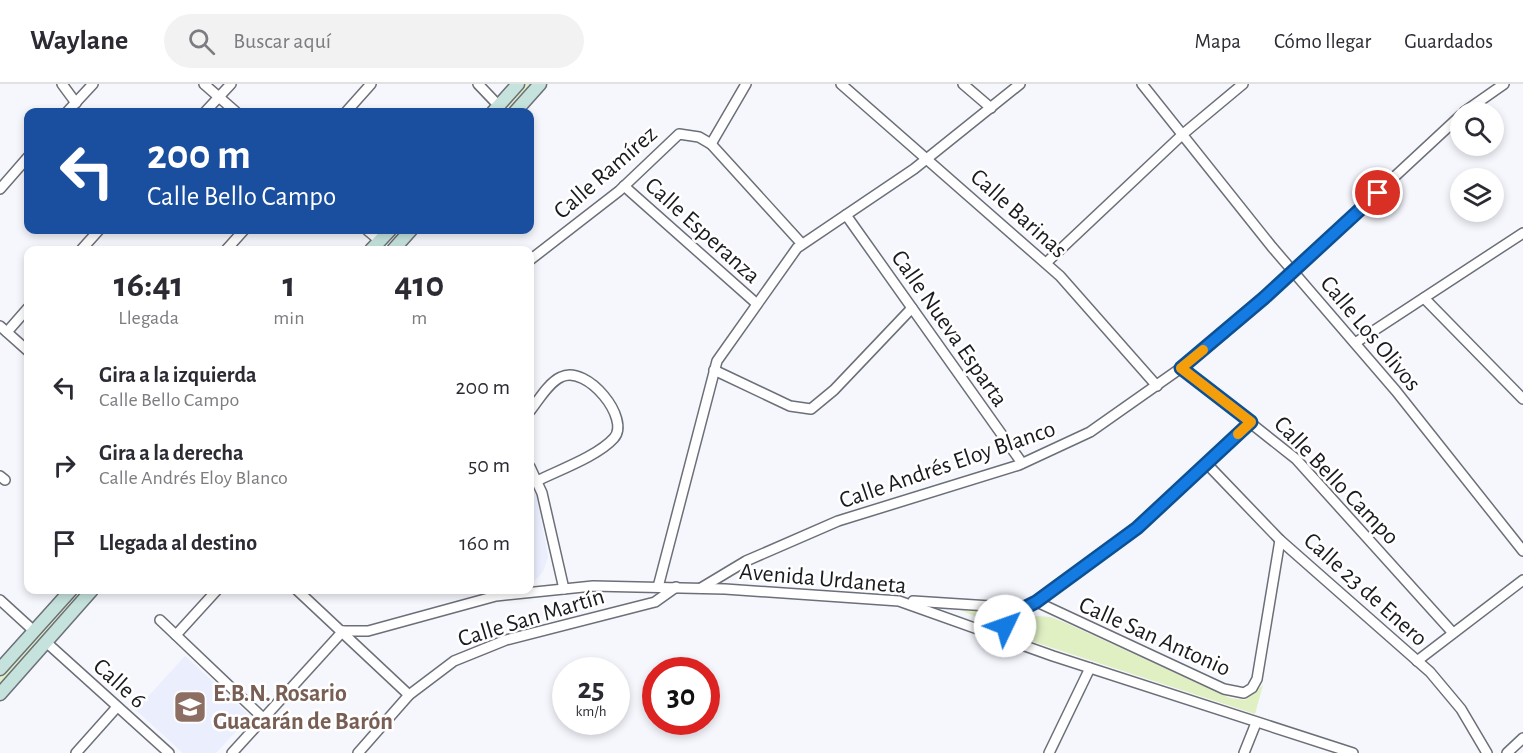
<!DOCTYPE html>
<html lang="es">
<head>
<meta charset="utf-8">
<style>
	body { margin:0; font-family:"Alegreya Sans",sans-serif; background:#f2f2f3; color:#2b2b33; height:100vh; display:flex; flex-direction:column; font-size:22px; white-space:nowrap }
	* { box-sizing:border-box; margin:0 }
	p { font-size:20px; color:#7c7c81 }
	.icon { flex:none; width:33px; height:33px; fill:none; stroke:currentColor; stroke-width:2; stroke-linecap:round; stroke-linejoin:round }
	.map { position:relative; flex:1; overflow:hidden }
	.side { position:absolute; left:24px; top:162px; width:510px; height:348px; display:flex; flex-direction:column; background:#fff; border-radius:12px; box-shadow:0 3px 9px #0003 }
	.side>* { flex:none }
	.hud { position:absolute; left:24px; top:24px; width:510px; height:126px; border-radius:12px; box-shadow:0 3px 9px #0003; background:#1a4fa0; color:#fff; overflow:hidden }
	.buttons { position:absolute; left:1450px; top:18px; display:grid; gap:12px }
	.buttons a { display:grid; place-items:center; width:54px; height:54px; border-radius:50%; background:#fff; box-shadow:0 3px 9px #0003; font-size:30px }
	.speed { position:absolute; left:552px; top:573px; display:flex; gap:12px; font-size:30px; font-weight:700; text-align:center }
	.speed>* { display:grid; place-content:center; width:78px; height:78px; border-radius:50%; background:#fff; box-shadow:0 3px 9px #0003; line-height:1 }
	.speed small { font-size:15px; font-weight:400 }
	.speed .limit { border:9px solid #d22; background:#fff; color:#111 }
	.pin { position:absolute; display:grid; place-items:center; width:51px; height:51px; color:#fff; margin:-26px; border:3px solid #fff; border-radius:50%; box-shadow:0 2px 6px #0007 }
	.me { position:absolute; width:66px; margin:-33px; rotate:48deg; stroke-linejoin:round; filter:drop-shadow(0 0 4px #0008) }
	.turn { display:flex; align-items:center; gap:21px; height:126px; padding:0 24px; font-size:27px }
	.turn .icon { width:78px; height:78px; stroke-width:2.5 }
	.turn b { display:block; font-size:42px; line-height:51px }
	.eta { display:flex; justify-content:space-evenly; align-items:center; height:102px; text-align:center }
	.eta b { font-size:36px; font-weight:600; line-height:42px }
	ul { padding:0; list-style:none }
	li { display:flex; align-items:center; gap:18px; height:78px; padding:0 24px }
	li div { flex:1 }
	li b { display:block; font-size:22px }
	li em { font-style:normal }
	header { display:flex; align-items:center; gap:36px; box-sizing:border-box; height:84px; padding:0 30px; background:#fff; border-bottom:2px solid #e1e1e2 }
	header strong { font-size:28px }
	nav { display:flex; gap:33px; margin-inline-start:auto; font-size:21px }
	.search { width:420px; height:54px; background:#f2f2f3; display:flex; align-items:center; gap:15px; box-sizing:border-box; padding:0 21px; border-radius:33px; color:#7c7c81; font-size:22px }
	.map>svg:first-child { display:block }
	.built { fill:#eaeefd }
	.green { fill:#e0f0c3 }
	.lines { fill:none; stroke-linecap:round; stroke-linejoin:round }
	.minor-casing { stroke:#6c6f78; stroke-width:12 }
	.secondary-casing { stroke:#6c6f78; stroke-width:15 }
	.minor { stroke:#fff; stroke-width:9 }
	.secondary { stroke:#c5e2dc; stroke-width:12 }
	.route-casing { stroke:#0d5094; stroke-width:15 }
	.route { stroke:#147be3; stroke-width:10 }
	.slow { stroke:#f59e0b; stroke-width:10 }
	.labels { text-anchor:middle; stroke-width:5; stroke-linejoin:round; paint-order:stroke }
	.street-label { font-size:24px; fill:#1a1b1f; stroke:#fff }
	.education-label { font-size:24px; font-weight:bold; fill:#785e54; stroke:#fff; text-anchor:start }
</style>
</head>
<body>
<header>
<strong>Waylane</strong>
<div class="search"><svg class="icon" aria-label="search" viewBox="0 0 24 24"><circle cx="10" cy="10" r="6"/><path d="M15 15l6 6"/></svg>Buscar aquí</div>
<nav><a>Mapa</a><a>Cómo llegar</a><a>Guardados</a></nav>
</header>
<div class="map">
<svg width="1523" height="669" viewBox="0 0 1523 669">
	<rect width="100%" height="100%" fill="#f5f7fd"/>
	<g class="built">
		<polygon points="530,398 537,413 548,473 543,488 530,501"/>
		<polygon points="185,572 250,632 216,669 183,669 136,626"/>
	</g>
	<g class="green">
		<polygon points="525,0 533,0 508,28 500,28"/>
		<polygon points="78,506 85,506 0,601 0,594"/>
		<polygon points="963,524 1004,528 1006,530 999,542 960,526"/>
		<polygon points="1036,532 1051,533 1066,539 1230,614 1245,616 1263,601 1255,630 1025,555 1018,549 1017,542 1023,536"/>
	</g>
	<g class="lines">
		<defs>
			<g id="minor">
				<polyline points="62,0 76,19"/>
				<polyline points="204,0 236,28"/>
				<polyline points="478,0 499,22"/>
				<polyline points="841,0 1060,192 1157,302"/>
				<polyline points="963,0 991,24"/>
				<polyline points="1142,0 1272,163 1396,307 1523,467"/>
				<polyline points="67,28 93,0"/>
				<polyline points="205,28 231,0"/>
				<polyline points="346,28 371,0"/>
				<polyline points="1464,28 1504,0"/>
				<polyline points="711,60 746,0"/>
				<polyline points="624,102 757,220"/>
				<polyline points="0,105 28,73"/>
				<polyline points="846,131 1022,379"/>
				<polyline points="367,146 380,157"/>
				<polyline points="81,166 99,146"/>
				<polyline points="226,166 244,146"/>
				<polyline points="530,176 619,107 679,50 699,53 711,60 802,160"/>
				<polyline points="1046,179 1183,50 1243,0"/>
				<polyline points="1424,214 1523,315"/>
				<polyline points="0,242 28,267"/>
				<polyline points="7,248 28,224"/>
				<polyline points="1355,259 1523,149"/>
				<polyline points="1181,284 1296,375 1453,549"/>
				<polyline points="714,286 790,322 811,325 834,306 912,224"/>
				<path d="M530,327C538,317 548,299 561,293C587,280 631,335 614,354C598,372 559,386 537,397"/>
				<polyline points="1207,380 1280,456 1430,588 1461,625 1487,669"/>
				<polyline points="530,383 542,409 564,505"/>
				<polyline points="0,392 5,396"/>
				<polyline points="658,503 717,277 797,164 914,85 1020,0"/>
				<polyline points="701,504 746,477 838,437 1019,381 1090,348 1181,284 1264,214 1461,31"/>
				<polyline points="297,506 409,611"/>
				<polyline points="0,516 34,547"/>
				<polyline points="913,517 1020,524 1037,518 1137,444 1251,338"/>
				<polyline points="1037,518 1224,605 1244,609 1252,604 1257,595 1280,456"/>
				<polyline points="160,536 263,634"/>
				<polyline points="343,547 368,547 496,512 593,502 725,505 899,517 1053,572 1353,669"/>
				<polyline points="176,551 217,506"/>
				<polyline points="1014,557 1007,550 1005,542 1010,533 1022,525"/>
				<polyline points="46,558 169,669"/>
				<polyline points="1417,577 1523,496"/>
				<polyline points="76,669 117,623"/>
				<polyline points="232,669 343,547"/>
				<polyline points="358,669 409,611 454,577 506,556 655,518 676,503"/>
				<polyline points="1049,669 1090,584"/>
				<polyline points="1244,669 1256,639"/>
				<polyline points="1507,669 1523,654"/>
			</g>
			<g id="secondary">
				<polyline points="493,28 518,0"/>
				<polyline points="515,28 540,0"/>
				<polyline points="371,166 390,146"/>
				<polyline points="393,166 411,146"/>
				<polyline points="0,585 71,506"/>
				<polyline points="0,610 92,506"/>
			</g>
		</defs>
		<use href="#minor" class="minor-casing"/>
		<use href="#secondary" class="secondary-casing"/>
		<use href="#minor" class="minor"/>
		<use href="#secondary" class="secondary"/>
	</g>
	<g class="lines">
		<defs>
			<polyline id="route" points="1005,542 1016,528 1036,518 1137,444 1251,338 1181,284 1264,214 1378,109"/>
		</defs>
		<use href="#route" class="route-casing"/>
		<use href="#route" class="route"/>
		<polyline class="slow" points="1203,266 1181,284 1251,338 1238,350"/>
	</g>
	<defs>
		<symbol id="school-square" viewBox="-11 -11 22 22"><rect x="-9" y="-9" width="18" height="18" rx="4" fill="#8d6e63" stroke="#fff"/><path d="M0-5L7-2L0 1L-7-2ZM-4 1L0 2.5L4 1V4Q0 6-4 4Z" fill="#fff"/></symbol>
	</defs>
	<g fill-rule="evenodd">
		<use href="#school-square" x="171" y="604" width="38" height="38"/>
	</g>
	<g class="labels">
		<g class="street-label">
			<text transform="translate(605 88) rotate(-41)" y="8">Calle Ramírez</text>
			<text transform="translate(1019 129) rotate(42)" y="8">Calle Barinas</text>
			<text transform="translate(703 146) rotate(42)" y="8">Calle Esperanza</text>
			<text transform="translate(950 244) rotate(55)" y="8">Calle Nueva Esparta</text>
			<text transform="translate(1371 249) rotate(50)" y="8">Calle Los Olivos</text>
			<text transform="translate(947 380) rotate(-19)" y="8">Calle Andrés Eloy Blanco</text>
			<text transform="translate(1337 396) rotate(46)" y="8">Calle Bello Campo</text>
			<text transform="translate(823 494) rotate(5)" y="8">Avenida Urdaneta</text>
			<text transform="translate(1366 505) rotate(42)" y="8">Calle 23 de Enero</text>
			<text transform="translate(531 533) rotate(-17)" y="8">Calle San Martín</text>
			<text transform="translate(1155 552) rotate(24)" y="8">Calle San Antonio</text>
			<text transform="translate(120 599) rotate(42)" y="8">Calle 6</text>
		</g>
		<g class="education-label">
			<text x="213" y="617">E.B.N. Rosario<tspan x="213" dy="28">Guacarán de Barón</tspan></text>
		</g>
	</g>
</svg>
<div class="buttons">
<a><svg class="icon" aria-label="search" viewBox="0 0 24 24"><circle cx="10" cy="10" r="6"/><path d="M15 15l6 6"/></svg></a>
<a><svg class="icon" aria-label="layers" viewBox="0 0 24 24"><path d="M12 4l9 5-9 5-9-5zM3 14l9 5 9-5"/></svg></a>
</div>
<div class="speed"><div>25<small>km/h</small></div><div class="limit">30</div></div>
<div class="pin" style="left:1378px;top:109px;background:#d93025"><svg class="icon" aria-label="arrive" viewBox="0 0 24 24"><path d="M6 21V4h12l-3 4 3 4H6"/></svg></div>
<svg class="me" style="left:1005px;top:542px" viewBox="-20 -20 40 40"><circle r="19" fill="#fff"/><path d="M0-13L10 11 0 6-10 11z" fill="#147be3"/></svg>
<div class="hud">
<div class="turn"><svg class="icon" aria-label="left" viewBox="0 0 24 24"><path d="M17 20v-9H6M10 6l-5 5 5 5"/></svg><div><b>200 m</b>Calle Bello Campo</div></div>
</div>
<section class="side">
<div class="eta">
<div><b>16:41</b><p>Llegada</p></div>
<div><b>1</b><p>min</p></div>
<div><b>410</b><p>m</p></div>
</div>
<ul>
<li><svg class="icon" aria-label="left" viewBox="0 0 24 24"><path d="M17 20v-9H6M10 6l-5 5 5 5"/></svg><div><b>Gira a la izquierda</b><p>Calle Bello Campo</p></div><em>200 m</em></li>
<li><svg class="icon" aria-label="right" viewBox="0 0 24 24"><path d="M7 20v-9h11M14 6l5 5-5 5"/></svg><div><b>Gira a la derecha</b><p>Calle Andrés Eloy Blanco</p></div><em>50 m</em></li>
<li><svg class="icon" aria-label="arrive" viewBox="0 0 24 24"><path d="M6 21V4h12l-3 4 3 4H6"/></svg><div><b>Llegada al destino</b></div><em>160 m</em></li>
</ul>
</section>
</div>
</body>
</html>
